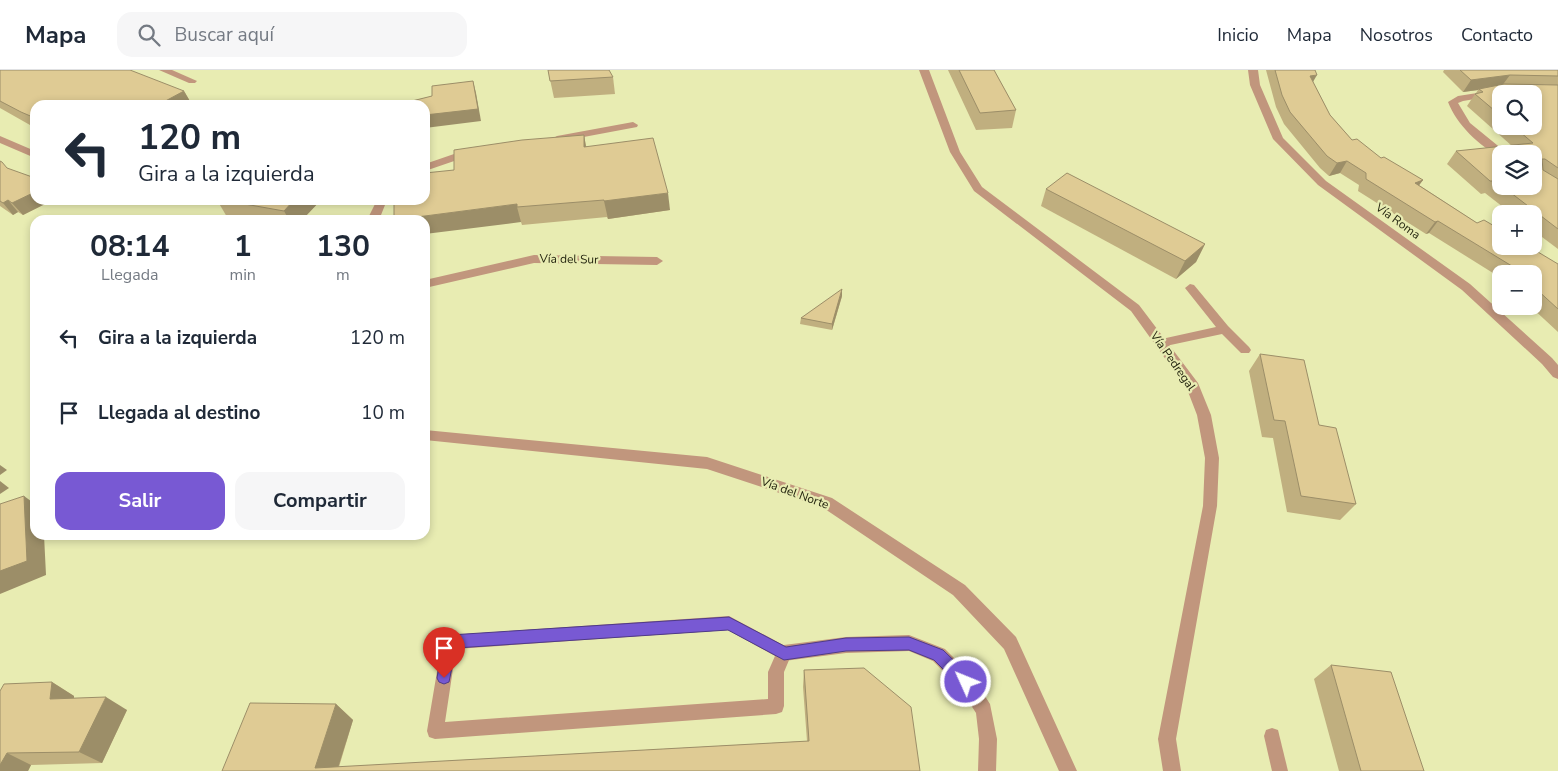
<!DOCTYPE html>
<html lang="es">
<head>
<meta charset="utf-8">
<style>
	body { margin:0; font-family:"Nunito Sans",sans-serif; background:#f6f6f7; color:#1f2937; height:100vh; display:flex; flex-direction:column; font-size:19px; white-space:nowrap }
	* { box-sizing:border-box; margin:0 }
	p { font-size:16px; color:#747a83 }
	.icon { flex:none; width:28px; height:28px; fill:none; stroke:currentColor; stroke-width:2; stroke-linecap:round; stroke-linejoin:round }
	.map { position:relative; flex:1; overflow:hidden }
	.side { position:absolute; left:30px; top:145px; width:400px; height:325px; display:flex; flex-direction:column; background:#fff; border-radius:15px; box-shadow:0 2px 8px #0003 }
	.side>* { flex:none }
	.banner { position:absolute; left:30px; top:30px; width:400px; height:105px; border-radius:15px; box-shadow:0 2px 8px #0003; background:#fff; color:#1f2937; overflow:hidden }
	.controls { position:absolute; left:1492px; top:15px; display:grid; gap:10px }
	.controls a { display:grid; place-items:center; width:50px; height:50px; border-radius:10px; background:#fff; box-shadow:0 2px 8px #0003; font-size:25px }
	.pin { position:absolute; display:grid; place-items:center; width:42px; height:42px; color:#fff; margin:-51px -21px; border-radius:50% 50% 50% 0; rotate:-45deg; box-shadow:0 0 5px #0007 }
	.pin .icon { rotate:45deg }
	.me { position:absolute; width:55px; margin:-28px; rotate:314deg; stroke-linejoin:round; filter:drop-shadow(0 0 4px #0008) }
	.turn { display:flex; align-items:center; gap:18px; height:105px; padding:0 25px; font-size:22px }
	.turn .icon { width:65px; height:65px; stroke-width:2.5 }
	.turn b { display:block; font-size:35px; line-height:42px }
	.eta { display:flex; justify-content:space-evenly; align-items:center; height:85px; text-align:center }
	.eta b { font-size:30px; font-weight:700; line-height:35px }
	.primary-button { display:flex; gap:10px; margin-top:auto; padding:10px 25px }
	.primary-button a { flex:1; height:58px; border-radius:15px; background:#7859d3; color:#fff; font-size:20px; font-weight:700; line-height:58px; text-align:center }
	.primary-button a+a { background:#f6f6f7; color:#1f2937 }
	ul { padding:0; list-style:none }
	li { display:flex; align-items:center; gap:15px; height:75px; padding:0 25px }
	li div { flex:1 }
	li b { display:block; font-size:19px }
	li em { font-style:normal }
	header { display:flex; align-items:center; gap:30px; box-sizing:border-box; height:70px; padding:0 25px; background:#fff; border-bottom:1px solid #e0e1e3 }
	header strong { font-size:24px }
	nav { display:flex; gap:28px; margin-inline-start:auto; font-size:18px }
	.search { width:350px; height:45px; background:#f6f6f7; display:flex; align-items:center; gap:12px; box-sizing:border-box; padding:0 18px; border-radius:15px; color:#747a83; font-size:19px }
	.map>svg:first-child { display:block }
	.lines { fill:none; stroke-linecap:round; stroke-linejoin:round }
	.service { fill:#c1967d; fill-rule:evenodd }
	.minor { fill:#c1967d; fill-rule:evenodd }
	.wall { fill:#c0af7f; fill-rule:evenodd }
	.shaded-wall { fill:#9c8e68 }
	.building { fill:#dfcb94; stroke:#9c8e68 }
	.route { fill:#7859d3; stroke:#4e3a89 }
	.labels { text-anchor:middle; stroke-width:4.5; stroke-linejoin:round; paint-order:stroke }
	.street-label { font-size:12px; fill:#252610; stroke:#e8ecb2 }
</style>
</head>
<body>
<header>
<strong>Mapa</strong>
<div class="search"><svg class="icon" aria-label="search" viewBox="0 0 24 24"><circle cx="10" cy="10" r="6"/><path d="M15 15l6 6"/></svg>Buscar aquí</div>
<nav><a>Inicio</a><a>Mapa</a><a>Nosotros</a><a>Contacto</a></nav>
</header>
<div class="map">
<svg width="1558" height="701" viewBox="0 0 1558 701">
	<rect width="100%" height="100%" fill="#e8ecb2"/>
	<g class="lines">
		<g class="service">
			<polygon points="1190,214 1194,215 1228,256 1249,277 1251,280 1249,283 1241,283 1222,264 1161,277 1157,276 1155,273 1157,270 1216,257 1185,218"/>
			<path d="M729,546L789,578L792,583L784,602V636L782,642L776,644L435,669L429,667L427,661L442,572L445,567L450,565ZM728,560L775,586L768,602V629L445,652L456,579Z"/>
			<polygon points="1272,658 1278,660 1288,701 1272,701 1264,666 1266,660"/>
		</g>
		<g class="minor">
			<polygon points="159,0 172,0 197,11 195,13 189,13"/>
			<polygon points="919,0 929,0 960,82 982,117 1139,235 1198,313 1211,345 1219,388 1217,436 1176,669 1181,701 1163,701 1158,669 1203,436 1205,388 1197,345 1187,319 1131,241 974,121 950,82"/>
			<polygon points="1248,0 1258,0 1260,15 1283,68 1326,111 1470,214 1552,288 1558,295 1558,309 1553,307 1542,294 1462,220 1318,115 1273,69 1250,15"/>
			<path d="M1490,21L1495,24L1493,26L1463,31L1458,33L1470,53L1508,84H1501V87C1479,76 1457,55 1448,32L1458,26Z"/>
			<polygon points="633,52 638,55 637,57 557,72 552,69 557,66"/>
			<polygon points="0,66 35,81 35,88 0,73"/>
			<polygon points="472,81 477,84 476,86 460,89 425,101 425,94 454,84"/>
			<polygon points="377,130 387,130 379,150 367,150"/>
			<polygon points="534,185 657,187 663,191 657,195 534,193 425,218 425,210"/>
			<polygon points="425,360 707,387 832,428 965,515 1016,567 1077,701 1059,701 1004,579 953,525 822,437 707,399 425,370"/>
			<polygon points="909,565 945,579 972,606 990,634 997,669 996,701 978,701 979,669 976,643 960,618 933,591 909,581 846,583 784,591 778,589 776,583 778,577 784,575 846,567"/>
		</g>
	</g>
	<g class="wall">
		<polygon points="0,0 184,21 191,33 35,35 35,57 30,55 0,38"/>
		<polygon points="548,0 613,7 615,24 554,28"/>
		<polygon points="948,0 994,0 1016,40 1012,58 976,60"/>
		<polygon points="1266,0 1315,0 1313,12 1330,45 1352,70 1381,88 1423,110 1419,115 1477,153 1558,194 1558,262 1530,236 1534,236 1534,204 1501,204 1501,208 1429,163 1426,164 1358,121 1359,115 1340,103 1329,106 1320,98 1284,54 1276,37"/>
		<path d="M1444,0H1558V179L1534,161V144H1512L1485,123L1481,124L1447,94L1456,81L1512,76L1467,36L1475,24L1476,23L1478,20L1463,22L1443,2ZM1501,24L1534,56H1501ZM1501,84L1534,116H1501Z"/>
		<polygon points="584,65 586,76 670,140 608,149 607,147 522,155 521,152 394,150 394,130 454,100"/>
		<polygon points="0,91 35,130 53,130 23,145 18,142 13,145 0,136"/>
		<polygon points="1046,119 1205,174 1196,192 1176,209 1041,136"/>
		<polygon points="217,130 321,130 302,150 244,150 227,147"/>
		<polygon points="842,226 832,260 800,254 801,248"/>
		<polygon points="1260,284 1319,355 1356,434 1340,450 1287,442 1273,368 1262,367 1249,301"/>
		<polygon points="1331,595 1424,701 1339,701 1314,609"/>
		<polygon points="804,600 920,701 222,701 336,634 353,650 339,697 807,671 803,617"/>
		<polygon points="52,612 74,626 74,628 127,640 102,693 31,695 28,701 0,701 0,621"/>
	</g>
	<g class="shaded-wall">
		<polygon points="1317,5 1310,17 1310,6"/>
		<polygon points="1510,5 1501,17 1479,19 1478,20 1463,22 1471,10"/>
		<polygon points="473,11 476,23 481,51 425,58 425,45"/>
		<polygon points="184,21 191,33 187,35 158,35"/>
		<polygon points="584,65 587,83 584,77"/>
		<polygon points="1347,91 1340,103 1329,106 1337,93"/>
		<polygon points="1423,110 1414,122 1415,113"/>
		<polygon points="35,122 35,130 53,130 23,145 12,133"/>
		<polygon points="668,123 670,140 608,149 604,131"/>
		<polygon points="8,130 18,142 13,145 3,133"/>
		<polygon points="294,130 321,130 302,150 289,150 284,141"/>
		<polygon points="517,134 517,137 521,152 425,164 425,150 394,150"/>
		<polygon points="1438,151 1429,163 1426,164 1435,152"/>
		<polygon points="1205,174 1196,192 1176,209 1185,191"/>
		<polygon points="842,219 842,226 832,260 832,254"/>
		<polygon points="0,395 7,400 0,405"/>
		<polygon points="0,411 9,418 0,424"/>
		<polygon points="24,426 35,434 35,465 44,465 46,505 0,524 0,501"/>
		<polygon points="52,612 74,626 73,642 50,629"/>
		<polygon points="106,627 127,640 102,693 79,682"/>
		<polygon points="336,634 353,650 337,701 315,698"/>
		<polygon points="7,683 31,695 28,701 0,701 0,695"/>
	</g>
	<g class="building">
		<polygon points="0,0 130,0 184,21 158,35 35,35 35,48 21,42 0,31"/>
		<polygon points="548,0 609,0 613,7 550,11"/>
		<polygon points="959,0 994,0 1016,40 980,43"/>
		<polygon points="1275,0 1315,0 1317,5 1310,6 1330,45 1352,70 1357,69 1381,88 1384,87 1423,110 1415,113 1477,153 1484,150 1501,160 1501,176 1528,176 1558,194 1558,239 1534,217 1534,204 1525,204 1438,151 1435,152 1366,109 1366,103 1347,91 1337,93 1327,86 1290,42 1282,25"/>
		<polygon points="1460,0 1558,0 1558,6 1510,5 1471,10"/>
		<polygon points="473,11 478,39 425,45 425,35 396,35 432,26 432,16"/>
		<polygon points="1504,14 1558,15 1558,98 1545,89 1542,89 1543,100 1558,109 1558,159 1502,116 1534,116 1534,84 1501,84 1501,116 1495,111 1490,111 1456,81 1533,73 1513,56 1534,56 1534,24 1501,24 1501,46 1475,24 1483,22 1479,19"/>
		<polygon points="584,65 584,77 653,68 668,123 604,131 604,130 517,137 517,134 394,150 394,130 425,130 425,103 454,100 454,80 522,70"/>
		<polygon points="0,91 2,92 7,98 35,108 35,122 12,133 8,130 3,133 0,131"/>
		<polygon points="1067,103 1205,174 1185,191 1046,119"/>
		<polygon points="222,130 294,130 284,141"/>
		<polygon points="842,219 832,254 801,248"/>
		<polygon points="1260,284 1304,290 1319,355 1336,358 1356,434 1301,426 1285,351 1274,350"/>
		<polygon points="24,426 27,491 0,501 0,434"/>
		<polygon points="1331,595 1391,602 1424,701 1361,701"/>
		<polygon points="864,598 911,637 920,701 222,701 250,633 336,634 315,698 809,671 804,600"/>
		<polygon points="52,612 50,629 106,627 79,682 7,683 0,695 0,621 4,614"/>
	</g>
	<polygon class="route" points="729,547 786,577 846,568 909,567 943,580 971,607 973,612 971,617 966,619 961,617 934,590 909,580 846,581 784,590 728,560 456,578 449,612 444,614 439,612 437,608 443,572 445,567 450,565"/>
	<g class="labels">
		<g class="street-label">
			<text transform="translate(1398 151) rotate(36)" y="4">Vía Roma</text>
			<text transform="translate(569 189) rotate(1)" y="4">Vía del Sur</text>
			<text transform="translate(1173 291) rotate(55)" y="4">Vía Pedregal</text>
			<text transform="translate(795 423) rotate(20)" y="4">Vía del Norte</text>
		</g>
	</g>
</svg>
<div class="controls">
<a><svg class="icon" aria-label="search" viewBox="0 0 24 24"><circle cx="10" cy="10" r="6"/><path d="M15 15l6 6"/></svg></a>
<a><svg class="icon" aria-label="layers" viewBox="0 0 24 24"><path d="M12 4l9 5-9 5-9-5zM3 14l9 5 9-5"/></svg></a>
<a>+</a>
<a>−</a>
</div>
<div class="pin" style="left:444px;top:608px;background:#d93025"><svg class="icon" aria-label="arrive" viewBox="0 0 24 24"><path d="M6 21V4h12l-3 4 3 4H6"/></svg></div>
<svg class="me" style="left:966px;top:612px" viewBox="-20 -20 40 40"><circle r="17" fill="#7859d3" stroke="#fff" stroke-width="3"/><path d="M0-11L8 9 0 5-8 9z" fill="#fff"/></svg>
<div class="banner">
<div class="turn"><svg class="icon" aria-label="left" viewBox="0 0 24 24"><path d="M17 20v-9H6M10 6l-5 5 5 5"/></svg><div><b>120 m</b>Gira a la izquierda</div></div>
</div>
<section class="side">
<div class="eta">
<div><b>08:14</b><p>Llegada</p></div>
<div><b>1</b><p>min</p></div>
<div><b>130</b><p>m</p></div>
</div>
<ul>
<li><svg class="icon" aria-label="left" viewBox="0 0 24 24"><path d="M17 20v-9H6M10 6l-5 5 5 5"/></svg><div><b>Gira a la izquierda</b></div><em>120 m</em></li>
<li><svg class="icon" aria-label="arrive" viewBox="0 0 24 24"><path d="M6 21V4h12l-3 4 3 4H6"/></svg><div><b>Llegada al destino</b></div><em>10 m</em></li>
</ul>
<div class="primary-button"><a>Salir</a><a>Compartir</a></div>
</section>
</div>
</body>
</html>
